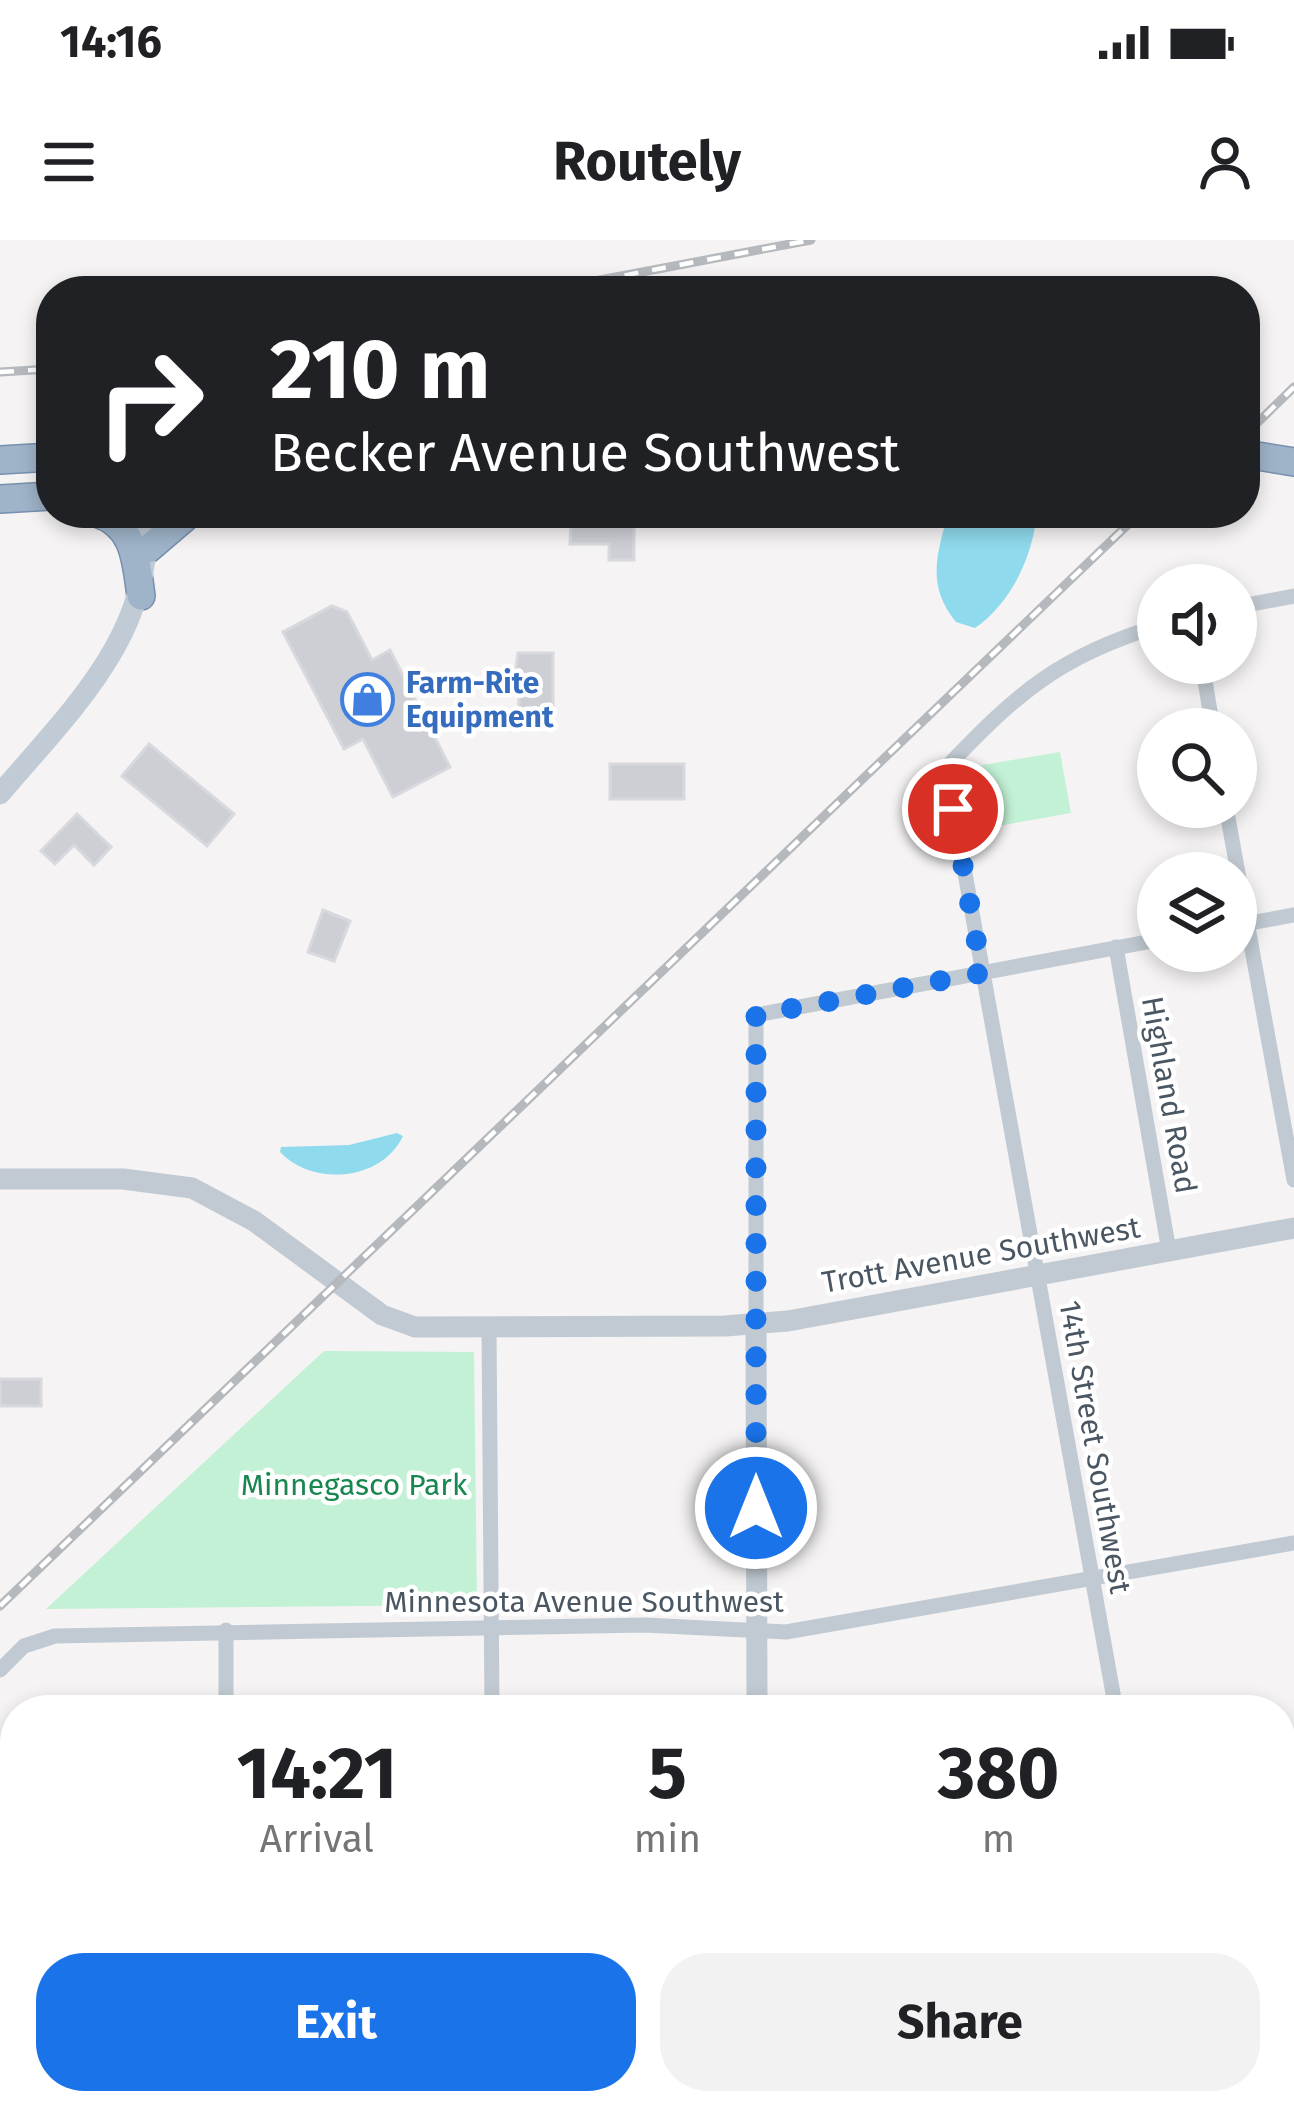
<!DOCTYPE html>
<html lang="en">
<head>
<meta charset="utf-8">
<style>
	body { margin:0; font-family:"Fira Sans",sans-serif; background:#f2f2f2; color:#202124; height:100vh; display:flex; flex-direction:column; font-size:45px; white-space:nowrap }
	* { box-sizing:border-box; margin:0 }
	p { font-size:39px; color:#757577 }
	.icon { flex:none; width:66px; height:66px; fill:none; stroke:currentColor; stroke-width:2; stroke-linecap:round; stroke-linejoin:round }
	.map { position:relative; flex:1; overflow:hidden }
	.panel { position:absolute; left:0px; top:1455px; width:1296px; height:420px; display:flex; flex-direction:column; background:#fff; border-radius:48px 48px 0 0; box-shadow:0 6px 18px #0003 }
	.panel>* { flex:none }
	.hud { position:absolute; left:36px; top:36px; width:1224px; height:252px; border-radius:48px; box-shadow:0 6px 18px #0003; background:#202124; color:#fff; overflow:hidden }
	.controls { position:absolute; left:1137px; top:324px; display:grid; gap:24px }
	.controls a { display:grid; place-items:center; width:120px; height:120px; border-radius:50%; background:#fff; box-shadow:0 6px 18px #0003; font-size:60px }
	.pin { position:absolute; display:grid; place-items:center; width:102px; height:102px; color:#fff; margin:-51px; border:6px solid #fff; border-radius:50%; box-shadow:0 3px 12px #0007 }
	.me { position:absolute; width:132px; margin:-66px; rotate:0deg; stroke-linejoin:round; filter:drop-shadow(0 0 9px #0008) }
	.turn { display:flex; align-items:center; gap:42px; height:252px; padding:0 36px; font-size:54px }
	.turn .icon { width:156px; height:156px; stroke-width:2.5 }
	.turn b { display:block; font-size:84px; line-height:102px }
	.eta { display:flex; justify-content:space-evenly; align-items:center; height:204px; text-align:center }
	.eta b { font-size:72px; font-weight:700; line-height:84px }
	.cta { display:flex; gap:24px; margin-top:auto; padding:24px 36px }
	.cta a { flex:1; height:138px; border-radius:48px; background:#1a73e8; color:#fff; font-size:48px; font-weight:700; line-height:138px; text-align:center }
	.cta a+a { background:#f2f2f2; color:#202124 }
	.status { display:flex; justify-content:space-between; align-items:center; height:84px; padding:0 60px; background:#fff; direction:ltr }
	.status svg { height:33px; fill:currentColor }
	header { display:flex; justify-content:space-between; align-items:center; height:156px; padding:0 36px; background:#fff; font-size:54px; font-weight:700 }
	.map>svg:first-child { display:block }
	.green { fill:#c3f1d5 }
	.water { fill:#90daee }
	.building { fill:#cdcfd5; stroke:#d7d9de; stroke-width:3 }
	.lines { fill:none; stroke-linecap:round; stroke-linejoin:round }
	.trunk-casing { stroke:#7690ad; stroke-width:30 }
	.minor { stroke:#c1cad2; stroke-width:15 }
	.tertiary { stroke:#c1cad2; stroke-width:21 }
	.secondary { stroke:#c1cbd6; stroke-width:21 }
	.trunk { stroke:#9fb4c9; stroke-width:27 }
	.rail-casing { stroke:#b5b8bd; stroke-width:9 }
	.rail { stroke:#fff; stroke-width:4.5; stroke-dasharray:14; stroke-linecap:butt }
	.route { stroke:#1a73e8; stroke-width:21; stroke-dasharray:0 37.8 }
	.labels { text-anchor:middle; stroke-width:9; stroke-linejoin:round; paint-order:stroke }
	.shop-label { font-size:30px; font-weight:bold; fill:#366cbe; stroke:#fff; text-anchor:start }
	.street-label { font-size:30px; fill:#4a5661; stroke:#fff }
	.park-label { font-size:30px; fill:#17864f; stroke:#fff }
</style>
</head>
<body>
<div class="status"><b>14:16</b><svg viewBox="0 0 49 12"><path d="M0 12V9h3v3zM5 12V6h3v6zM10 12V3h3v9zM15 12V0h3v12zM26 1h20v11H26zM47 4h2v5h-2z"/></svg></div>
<header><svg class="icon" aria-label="menu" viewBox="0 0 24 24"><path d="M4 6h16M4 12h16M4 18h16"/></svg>Routely<svg class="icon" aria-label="person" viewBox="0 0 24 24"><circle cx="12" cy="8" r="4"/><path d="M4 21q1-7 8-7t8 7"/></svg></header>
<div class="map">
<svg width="1294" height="1875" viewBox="0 0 1294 1875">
	<rect width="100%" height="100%" fill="#f5f3f3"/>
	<g class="green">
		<polygon points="1060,512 1071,573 975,590 965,528"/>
		<polygon points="324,1111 474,1112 477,1365 46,1369"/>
	</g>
	<g class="water">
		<path d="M948,273H1026L1035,286C1029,325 1007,366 975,388L956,382C926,345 937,315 948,273Z"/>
		<path d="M397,893L403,896C382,941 313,947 280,912L281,907L349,905Z"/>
	</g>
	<g class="building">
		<polygon points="609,277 634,277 634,320 609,320 609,304 570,304 571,281 609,281"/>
		<polygon points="332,366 347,372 372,420 390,410 450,527 393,557 363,499 344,509 283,392"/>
		<polygon points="518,413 553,413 553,485 519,485 519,449 513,449"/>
		<polygon points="149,504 234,574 207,606 122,536"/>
		<rect x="610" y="524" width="74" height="35"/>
		<polygon points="77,574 111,607 94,625 74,605 55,624 41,611"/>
		<polygon points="323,670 350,681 334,721 308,712"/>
		<rect x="0" y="1139" width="41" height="27"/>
	</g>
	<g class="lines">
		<defs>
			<g id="trunk">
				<polyline points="1245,214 1294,222"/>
				<polyline points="0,220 51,217"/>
				<polyline points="0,259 51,256"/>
				<path d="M96,273C135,285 136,320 141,356"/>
				<polyline points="148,309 190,273"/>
			</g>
		</defs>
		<use href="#trunk" class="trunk-casing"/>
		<g class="minor">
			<polyline points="1236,367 1294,356"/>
			<polyline points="1202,423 1213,489"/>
			<polyline points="1226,567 1294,940"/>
			<polyline points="1239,685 1294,675"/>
			<polyline points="1116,707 1169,1011"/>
			<polyline points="756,1084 756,775 1158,700"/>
			<polyline points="489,1089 492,1470"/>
			<polyline points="226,1390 226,1470"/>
			<polyline points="0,1430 24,1406 55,1396 645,1385 786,1392 1294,1303"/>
			<path d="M1116,1470L946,528C1016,454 1059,416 1158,386"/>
			<polyline points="1281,1618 1294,1616"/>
			<polyline points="0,1727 15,1726"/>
			<polyline points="229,1860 229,1875"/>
			<polyline points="495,1860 495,1875"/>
			<polyline points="973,1860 975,1875"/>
			<polyline points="1185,1860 1187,1875"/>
		</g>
		<g class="tertiary">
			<polyline points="0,939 123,939 192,948 254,981 382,1075 415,1087 725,1086 788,1081 1294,988"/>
			<polyline points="756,1084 757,1470"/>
			<polyline points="759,1860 759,1875"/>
		</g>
		<path class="secondary" d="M0,554C71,470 156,392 146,273"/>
		<use href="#trunk" class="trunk"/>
		<defs>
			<g id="rail">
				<polyline points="542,51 811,0"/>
				<polyline points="0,132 51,129"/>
				<polyline points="1245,195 1294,147"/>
				<polyline points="0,1366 1140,273"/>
			</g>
		</defs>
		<use href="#rail" class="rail-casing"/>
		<use href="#rail" class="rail"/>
	</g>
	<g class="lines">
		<polyline class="route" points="756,1268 756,775 982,733 953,569"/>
	</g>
	<defs>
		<symbol id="shop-ring" viewBox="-11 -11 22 22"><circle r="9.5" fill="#fff" stroke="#3f7fe0" stroke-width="1.5"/><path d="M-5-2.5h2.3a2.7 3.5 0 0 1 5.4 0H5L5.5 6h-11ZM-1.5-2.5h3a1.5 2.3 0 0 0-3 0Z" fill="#3f7fe0"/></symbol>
	</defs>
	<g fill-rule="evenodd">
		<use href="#shop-ring" x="338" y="430" width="59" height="59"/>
	</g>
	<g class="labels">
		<g class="shop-label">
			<text x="406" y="453">Farm-Rite<tspan x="406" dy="34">Equipment</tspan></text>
		</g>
		<g class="street-label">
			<text transform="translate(1169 855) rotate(80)" y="10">Highland Road</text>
			<text transform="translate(981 1015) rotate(-10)" y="10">Trott Avenue Southwest</text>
			<text transform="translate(1095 1207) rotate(80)" y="10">14th Street Southwest</text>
			<text x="584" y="1372">Minnesota Avenue Southwest</text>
		</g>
		<g class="park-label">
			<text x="354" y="1255">Minnegasco Park</text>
		</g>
	</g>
</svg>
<div class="controls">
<a><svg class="icon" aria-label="sound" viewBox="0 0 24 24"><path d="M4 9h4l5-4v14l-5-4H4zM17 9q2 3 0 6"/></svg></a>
<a><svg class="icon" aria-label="search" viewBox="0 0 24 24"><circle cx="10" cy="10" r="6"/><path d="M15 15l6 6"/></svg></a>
<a><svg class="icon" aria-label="layers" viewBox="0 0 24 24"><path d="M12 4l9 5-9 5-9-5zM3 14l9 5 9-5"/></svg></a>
</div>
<div class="pin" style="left:953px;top:569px;background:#d93025"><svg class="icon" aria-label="arrive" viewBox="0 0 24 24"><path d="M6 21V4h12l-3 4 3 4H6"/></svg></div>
<svg class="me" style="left:756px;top:1268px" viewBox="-20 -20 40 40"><circle r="17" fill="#1a73e8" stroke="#fff" stroke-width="3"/><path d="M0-11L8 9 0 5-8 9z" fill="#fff"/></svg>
<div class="hud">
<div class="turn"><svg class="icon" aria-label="right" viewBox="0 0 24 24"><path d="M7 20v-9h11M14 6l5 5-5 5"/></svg><div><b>210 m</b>Becker Avenue Southwest</div></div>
</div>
<section class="panel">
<div class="eta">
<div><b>14:21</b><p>Arrival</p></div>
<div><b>5</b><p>min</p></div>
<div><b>380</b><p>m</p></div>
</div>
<div class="cta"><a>Exit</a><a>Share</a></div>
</section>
</div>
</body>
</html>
